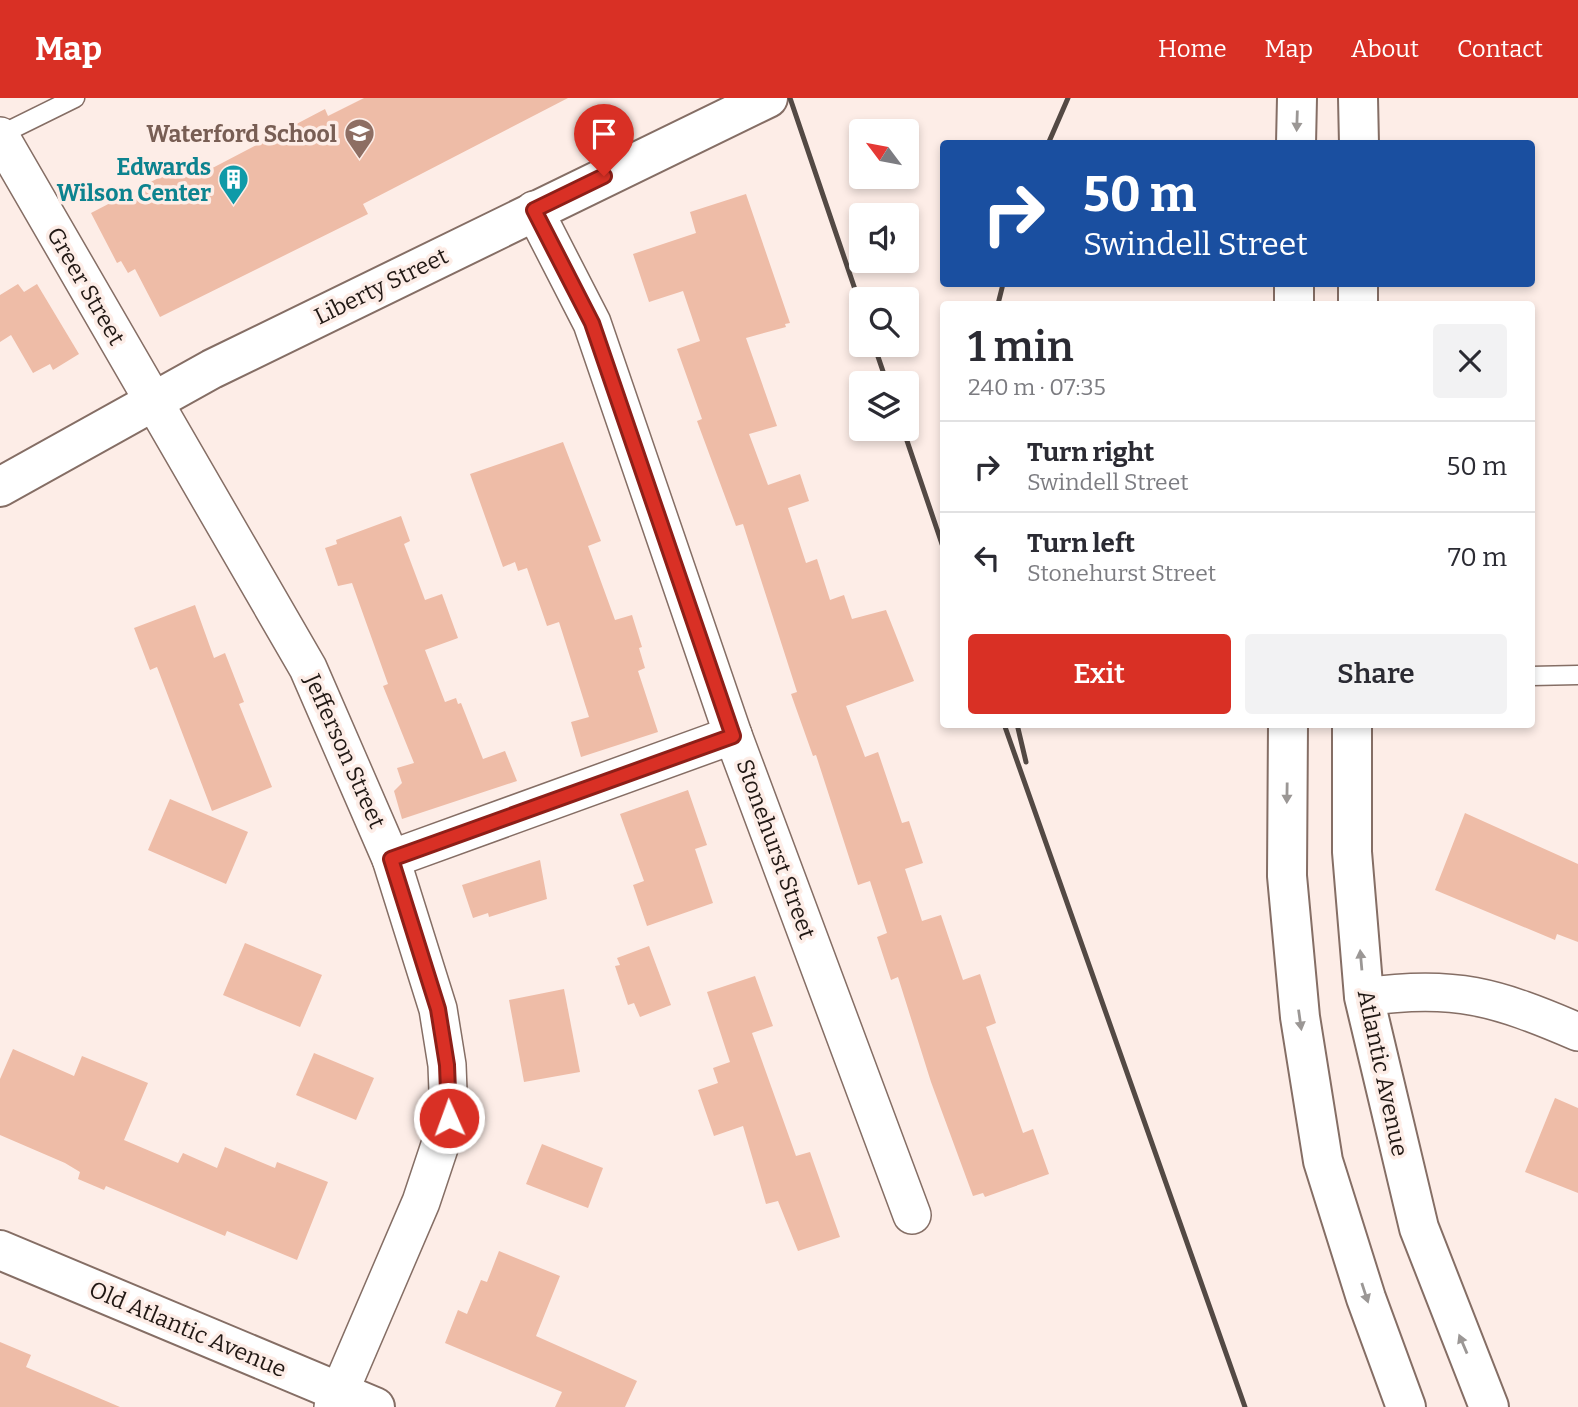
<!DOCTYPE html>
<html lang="en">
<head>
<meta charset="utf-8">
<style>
	body { margin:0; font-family:Bitter,serif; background:#f2f2f3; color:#2b2b33; height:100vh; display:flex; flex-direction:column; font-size:26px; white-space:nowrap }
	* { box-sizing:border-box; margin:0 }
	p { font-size:23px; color:#7c7c81 }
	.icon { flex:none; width:38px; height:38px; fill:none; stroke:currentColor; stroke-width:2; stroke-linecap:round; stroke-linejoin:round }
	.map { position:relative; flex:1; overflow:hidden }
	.panel { position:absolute; left:940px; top:203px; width:595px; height:427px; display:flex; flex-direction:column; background:#fff; border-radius:7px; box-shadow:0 4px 10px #0003 }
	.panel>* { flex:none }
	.guide { position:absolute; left:940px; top:42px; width:595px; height:147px; border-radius:7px; box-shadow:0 4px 10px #0003; background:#1a4fa0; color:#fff; overflow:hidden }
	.needle { width:46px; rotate:302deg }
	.controls { position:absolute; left:849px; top:21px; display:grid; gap:14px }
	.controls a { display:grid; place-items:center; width:70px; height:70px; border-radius:7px; background:#fff; box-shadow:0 4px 10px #0003; font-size:35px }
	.pin { position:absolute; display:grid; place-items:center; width:60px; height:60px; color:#fff; margin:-72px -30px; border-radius:50% 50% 50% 0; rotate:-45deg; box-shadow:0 0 7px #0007 }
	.pin .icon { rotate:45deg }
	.me { position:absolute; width:77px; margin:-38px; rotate:358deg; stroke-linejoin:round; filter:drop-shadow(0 0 5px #0008) }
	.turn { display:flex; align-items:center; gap:24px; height:147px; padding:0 28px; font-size:32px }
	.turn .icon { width:91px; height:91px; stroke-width:2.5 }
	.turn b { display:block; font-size:49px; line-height:60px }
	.round { display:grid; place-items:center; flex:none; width:74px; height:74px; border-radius:7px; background:#f2f2f3 }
	.summary { display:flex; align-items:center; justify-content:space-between; height:119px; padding:0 28px }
	h1 { font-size:42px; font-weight:600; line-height:52px }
	.primary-button { display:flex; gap:14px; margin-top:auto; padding:14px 28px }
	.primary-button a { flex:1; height:80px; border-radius:7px; background:#d93025; color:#fff; font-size:28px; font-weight:600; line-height:80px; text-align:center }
	.primary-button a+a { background:#f2f2f3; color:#2b2b33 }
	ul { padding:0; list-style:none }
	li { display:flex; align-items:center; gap:21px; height:91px; padding:0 28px; border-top:2px solid #e1e1e2 }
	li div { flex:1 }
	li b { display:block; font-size:26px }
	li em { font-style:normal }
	header { display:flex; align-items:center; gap:42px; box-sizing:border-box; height:98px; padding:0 35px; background:#d93025; color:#fff }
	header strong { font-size:33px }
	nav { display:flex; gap:38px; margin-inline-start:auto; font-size:24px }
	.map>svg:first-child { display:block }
	.building { fill:#eebca7 }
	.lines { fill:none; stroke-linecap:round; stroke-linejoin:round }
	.lane-casing { stroke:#856e65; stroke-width:21 }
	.street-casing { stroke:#856e65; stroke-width:40 }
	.secondary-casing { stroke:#856e65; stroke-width:42 }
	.primary-casing { stroke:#856e65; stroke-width:42 }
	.lane { stroke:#fff; stroke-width:18 }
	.street { stroke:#fff; stroke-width:37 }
	.secondary { stroke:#fff; stroke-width:38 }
	.primary { stroke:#fff; stroke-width:38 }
	.rail { stroke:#534944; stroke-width:5 }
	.oneway { fill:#9b9795 }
	.route-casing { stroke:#8d1f18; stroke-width:18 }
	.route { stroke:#d93025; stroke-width:12 }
	.labels { text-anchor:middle; stroke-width:7; stroke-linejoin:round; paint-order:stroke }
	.education-label { font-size:23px; font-weight:bold; fill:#785e54; stroke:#fdede7; text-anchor:end }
	.culture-label { font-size:23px; font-weight:bold; fill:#0d838f; stroke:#fdede7; text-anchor:end }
	.street-label { font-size:23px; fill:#211814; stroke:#fdede7 }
</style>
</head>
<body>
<header>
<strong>Map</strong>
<nav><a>Home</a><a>Map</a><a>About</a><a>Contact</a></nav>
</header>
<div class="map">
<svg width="1578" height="1309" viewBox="0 0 1578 1309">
	<rect width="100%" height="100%" fill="#fdede7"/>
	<g class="building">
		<polygon points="364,0 568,0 363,106 368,116 160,219 135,171 128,175 121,163 117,165 91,115 193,62 201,76 325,11 328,18"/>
		<polygon points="746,96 790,225 785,226 786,229 746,240 777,328 749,336 768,387 800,376 809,403 788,410 806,465 817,461 830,502 844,497 852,521 886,512 914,583 846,608 865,659 878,654 902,725 909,723 923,765 905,771 922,823 941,817 963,882 980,876 996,925 986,929 1023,1035 1033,1031 1049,1076 985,1099 983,1095 973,1098 931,984 898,879 891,882 877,839 887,835 870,783 858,787 816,657 813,658 791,596 797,594 743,426 736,428 697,323 702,321 677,251 700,243 683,193 649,204 633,156 696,135 690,114"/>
		<polygon points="18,186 24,194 37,186 79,256 53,272 50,266 33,275 11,237 0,244 0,197"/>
		<polygon points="563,344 601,443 588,448 615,522 632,517 642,549 639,550 645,570 638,573 658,634 581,659 571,624 589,619 559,524 547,528 527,470 518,473 515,464 503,469 470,376"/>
		<polygon points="401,418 410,443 404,446 425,502 442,496 458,540 425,552 445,604 456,600 458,606 461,605 483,661 505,653 517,683 402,721 394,693 402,685 397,670 414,665 383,588 388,586 352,485 338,488 325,450 337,446 336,442"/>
		<polygon points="195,507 214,560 225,555 244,604 239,606 272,689 212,713 157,569 150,572 134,530"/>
		<polygon points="688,692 707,747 695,751 713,805 647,828 633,787 644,783 620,716"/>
		<polygon points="170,701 248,734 226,786 148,752"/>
		<polygon points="1465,715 1578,766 1578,844 1557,836 1555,842 1435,792"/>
		<polygon points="540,762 547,801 489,819 488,815 473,820 462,787"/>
		<polygon points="245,845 322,877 300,929 223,897"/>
		<polygon points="649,848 671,907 640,919 634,905 628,907 615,868 620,867 617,860"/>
		<polygon points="755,878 773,928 752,935 796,1058 810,1054 840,1139 798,1153 778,1103 766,1106 743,1028 714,1038 698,992 718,985 713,970 730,964 707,894"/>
		<polygon points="564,891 580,974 524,984 509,902"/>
		<polygon points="13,951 74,978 82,958 148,985 124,1042 178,1065 183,1055 217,1070 225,1049 275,1070 277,1064 328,1084 297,1162 227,1133 225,1138 106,1088 104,1092 78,1081 80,1074 65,1065 0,1037 0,981"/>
		<polygon points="314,955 374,980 356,1022 296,997"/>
		<polygon points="1555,1000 1578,1010 1578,1095 1525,1074"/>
		<polygon points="542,1046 603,1070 588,1110 526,1086"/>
		<polygon points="499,1153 560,1178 536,1238 637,1283 625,1309 555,1309 562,1294 445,1245 458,1212 467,1216 481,1182 487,1184"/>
		<polygon points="0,1244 31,1257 26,1269 120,1309 0,1309"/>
	</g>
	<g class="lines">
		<defs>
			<g id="lane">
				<polyline points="0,37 75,0"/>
				<polyline points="1531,578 1578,577"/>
			</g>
			<g id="street">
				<polyline points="0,38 308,570 391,761 438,911 447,967 449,1020 421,1104 333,1309"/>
				<polyline points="534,112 592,225 733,637 912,1117"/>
				<polyline points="391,761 733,637"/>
				<path d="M1364,899C1455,886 1496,899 1578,934"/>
			</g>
			<g id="secondary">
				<polyline points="0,389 212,271 768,0"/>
				<polyline points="0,1152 375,1309"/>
			</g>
			<g id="primary">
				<polyline points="1358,0 1359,46"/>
				<polyline points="1296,46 1297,0"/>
				<polyline points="1294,206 1294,186"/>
				<polyline points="1358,206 1358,186"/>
				<polyline points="1288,626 1287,778 1300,919 1323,1063 1366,1200 1406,1309"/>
				<polyline points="1352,626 1352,754 1364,899 1419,1130 1489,1309"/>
			</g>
		</defs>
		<use href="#lane" class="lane-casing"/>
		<use href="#street" class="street-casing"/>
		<use href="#secondary" class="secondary-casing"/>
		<use href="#primary" class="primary-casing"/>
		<use href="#lane" class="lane"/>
		<use href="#street" class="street"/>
		<use href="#secondary" class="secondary"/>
		<use href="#primary" class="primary"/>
		<g class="rail">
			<polyline points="790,0 861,209"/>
			<polyline points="1048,46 1068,0"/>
			<polyline points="998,206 1003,186"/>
			<polyline points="874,247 887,285"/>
			<polyline points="903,331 943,449"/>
			<polyline points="1004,626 1245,1309"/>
			<polyline points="1017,626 1026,664"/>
		</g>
	</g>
	<defs><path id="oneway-solid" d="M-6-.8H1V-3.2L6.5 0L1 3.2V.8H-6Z" transform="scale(1.75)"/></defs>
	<g class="oneway">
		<use href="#oneway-solid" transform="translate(1297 23) rotate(92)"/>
		<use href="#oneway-solid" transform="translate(1287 695) rotate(91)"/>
		<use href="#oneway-solid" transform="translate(1361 862) rotate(-95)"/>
		<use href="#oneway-solid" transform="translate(1300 922) rotate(82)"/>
		<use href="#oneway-solid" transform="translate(1365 1195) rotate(72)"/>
		<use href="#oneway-solid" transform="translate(1463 1246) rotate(-113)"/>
	</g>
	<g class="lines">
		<defs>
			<polyline id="route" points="449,1020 447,967 438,911 391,761 733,638 592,225 534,112 604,78"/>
		</defs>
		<use href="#route" class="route-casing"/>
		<use href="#route" class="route"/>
	</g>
	<defs>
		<symbol id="school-pin" viewBox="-11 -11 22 30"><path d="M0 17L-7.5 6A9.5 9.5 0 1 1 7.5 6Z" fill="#8d6e63" stroke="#fdede7"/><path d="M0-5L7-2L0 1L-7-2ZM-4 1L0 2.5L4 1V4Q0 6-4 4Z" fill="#fff"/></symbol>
		<symbol id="building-pin" viewBox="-11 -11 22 30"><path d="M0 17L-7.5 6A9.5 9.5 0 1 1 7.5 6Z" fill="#0f9aa8" stroke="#fdede7"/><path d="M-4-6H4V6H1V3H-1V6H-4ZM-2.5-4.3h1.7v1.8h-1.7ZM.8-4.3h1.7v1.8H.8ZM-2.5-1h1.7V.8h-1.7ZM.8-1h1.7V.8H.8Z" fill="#fff"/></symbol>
	</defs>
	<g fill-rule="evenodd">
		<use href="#school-pin" x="342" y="18" width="35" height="47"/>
		<use href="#building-pin" x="216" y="64" width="35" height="47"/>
	</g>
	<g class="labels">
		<g class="education-label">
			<text x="337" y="44">Waterford School</text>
		</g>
		<g class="culture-label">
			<text x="211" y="77">Edwards<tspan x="211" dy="26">Wilson Center</tspan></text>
		</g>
		<g class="street-label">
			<text transform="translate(86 188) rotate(60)" y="8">Greer Street</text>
			<text transform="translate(381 188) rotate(-26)" y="8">Liberty Street</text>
			<text transform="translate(345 653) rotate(66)" y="8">Jefferson Street</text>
			<text transform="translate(776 751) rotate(70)" y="8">Stonehurst Street</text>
			<text transform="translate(1383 975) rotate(78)" y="8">Atlantic Avenue</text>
			<text transform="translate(188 1231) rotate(23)" y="8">Old Atlantic Avenue</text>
		</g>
	</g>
</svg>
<div class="controls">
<a><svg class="needle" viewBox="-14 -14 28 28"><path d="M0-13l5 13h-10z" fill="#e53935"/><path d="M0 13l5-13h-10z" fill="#7c7c81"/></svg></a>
<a><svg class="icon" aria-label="sound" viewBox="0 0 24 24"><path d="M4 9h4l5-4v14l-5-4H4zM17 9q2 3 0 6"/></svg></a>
<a><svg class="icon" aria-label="search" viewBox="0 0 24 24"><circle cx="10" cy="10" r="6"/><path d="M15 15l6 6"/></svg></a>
<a><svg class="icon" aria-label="layers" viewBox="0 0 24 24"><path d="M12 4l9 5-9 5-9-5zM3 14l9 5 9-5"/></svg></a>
</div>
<div class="pin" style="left:604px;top:78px;background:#d93025"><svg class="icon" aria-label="arrive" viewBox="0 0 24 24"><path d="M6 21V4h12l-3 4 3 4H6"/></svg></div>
<svg class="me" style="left:449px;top:1020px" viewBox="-20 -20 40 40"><circle r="17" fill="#d93025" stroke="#fff" stroke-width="3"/><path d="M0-11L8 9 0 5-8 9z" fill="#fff"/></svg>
<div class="guide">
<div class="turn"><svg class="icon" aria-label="right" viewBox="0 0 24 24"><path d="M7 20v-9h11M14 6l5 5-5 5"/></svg><div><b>50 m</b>Swindell Street</div></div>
</div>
<section class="panel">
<div class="summary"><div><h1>1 min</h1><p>240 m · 07:35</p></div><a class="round"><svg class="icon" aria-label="close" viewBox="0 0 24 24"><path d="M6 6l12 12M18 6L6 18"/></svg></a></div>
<ul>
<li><svg class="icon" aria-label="right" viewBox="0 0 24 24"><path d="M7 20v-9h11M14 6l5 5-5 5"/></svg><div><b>Turn right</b><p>Swindell Street</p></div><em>50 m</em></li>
<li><svg class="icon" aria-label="left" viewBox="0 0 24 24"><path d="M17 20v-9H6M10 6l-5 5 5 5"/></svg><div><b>Turn left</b><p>Stonehurst Street</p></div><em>70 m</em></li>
</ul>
<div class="primary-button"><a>Exit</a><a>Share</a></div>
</section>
</div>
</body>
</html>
